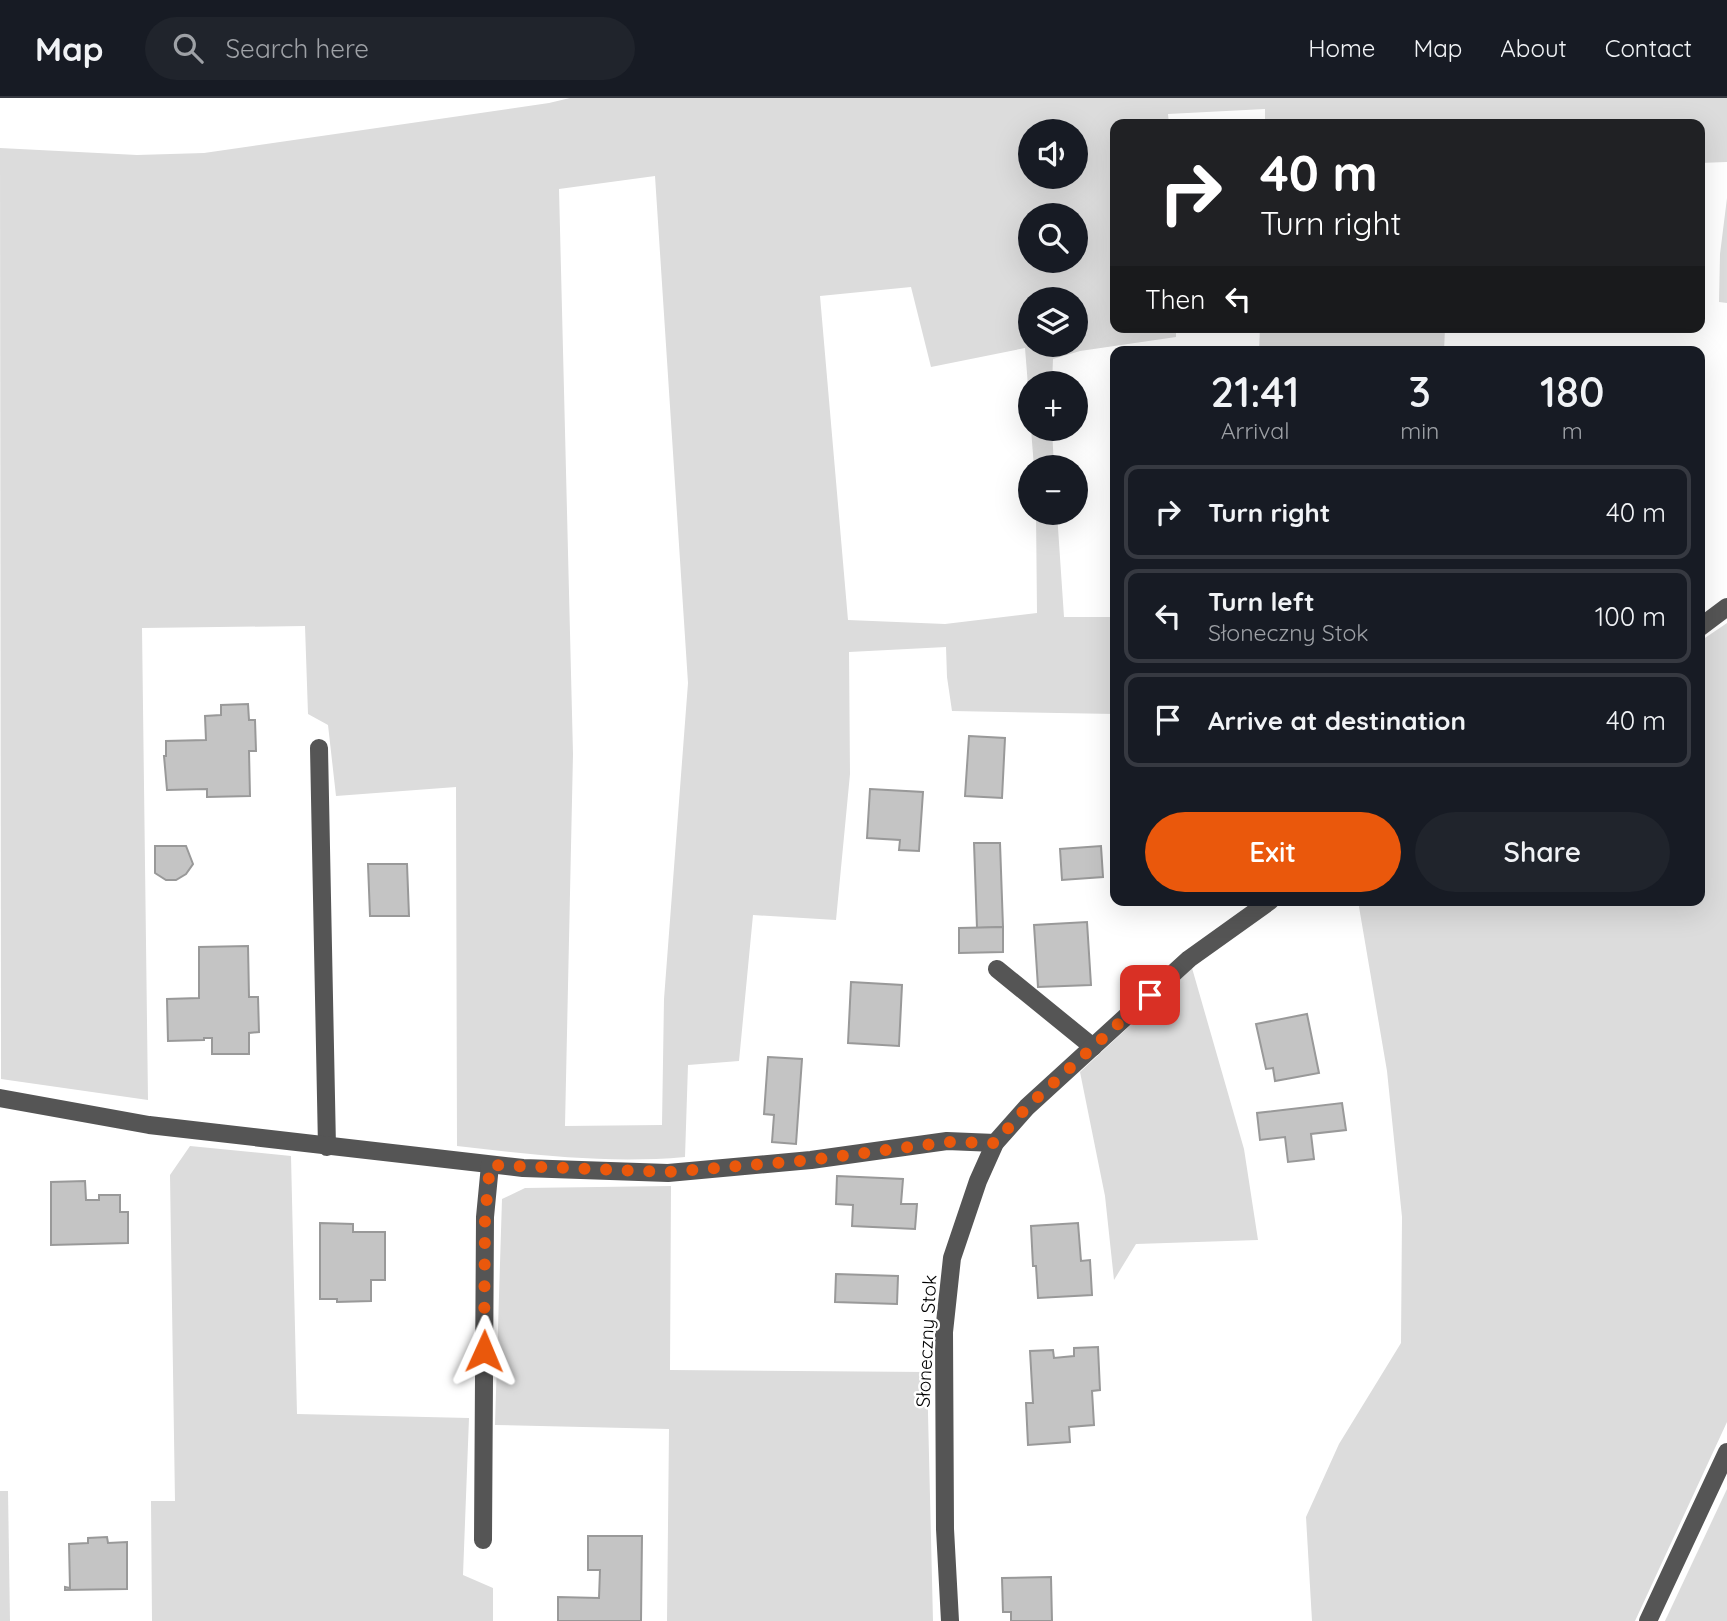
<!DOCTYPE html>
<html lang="en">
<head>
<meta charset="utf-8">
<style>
	body { margin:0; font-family:Quicksand,sans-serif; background:#20242c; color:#f1f3f6; height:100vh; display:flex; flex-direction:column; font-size:26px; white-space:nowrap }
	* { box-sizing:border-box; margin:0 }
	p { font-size:23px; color:#9ea1a6 }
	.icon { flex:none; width:38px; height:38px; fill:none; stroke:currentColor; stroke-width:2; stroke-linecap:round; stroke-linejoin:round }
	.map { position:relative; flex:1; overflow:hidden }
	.panel { position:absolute; left:1110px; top:248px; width:595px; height:560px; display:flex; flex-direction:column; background:#171b24; border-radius:14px; box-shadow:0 7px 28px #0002 }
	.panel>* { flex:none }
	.guide { position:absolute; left:1110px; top:21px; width:595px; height:214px; border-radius:14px; box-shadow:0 7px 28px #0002; background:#202124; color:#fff; overflow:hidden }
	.controls { position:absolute; left:1018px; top:21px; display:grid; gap:14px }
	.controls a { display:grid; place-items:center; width:70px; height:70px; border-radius:50%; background:#171b24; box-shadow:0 7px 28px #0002; font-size:35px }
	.pin { position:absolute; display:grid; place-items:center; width:60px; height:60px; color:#fff; margin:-30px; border-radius:14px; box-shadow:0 4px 10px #0006 }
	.me { position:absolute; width:77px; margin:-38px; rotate:1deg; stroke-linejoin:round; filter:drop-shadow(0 0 5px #0008) }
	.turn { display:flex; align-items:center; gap:24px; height:147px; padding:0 35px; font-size:32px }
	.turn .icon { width:91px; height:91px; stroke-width:2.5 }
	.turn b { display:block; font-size:49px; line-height:60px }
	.then { display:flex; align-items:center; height:66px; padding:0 35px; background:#0003; gap:14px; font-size:26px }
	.eta { display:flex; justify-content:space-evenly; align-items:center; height:119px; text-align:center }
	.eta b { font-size:42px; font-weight:600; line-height:49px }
	.action { display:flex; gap:14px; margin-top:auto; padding:14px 35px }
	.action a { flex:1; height:80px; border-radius:42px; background:#ea580c; color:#fff; font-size:28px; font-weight:600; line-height:80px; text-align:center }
	.action a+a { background:#20242c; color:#f1f3f6 }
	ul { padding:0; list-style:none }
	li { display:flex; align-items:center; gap:21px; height:94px; margin:0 14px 10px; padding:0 21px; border:4px solid #363941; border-radius:14px }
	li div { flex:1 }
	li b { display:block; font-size:26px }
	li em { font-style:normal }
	header { display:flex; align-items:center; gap:42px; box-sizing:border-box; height:98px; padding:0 35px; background:#171b24; border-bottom:2px solid #363941 }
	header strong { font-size:33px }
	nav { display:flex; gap:38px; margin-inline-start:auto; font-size:24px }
	.search { width:490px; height:63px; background:#20242c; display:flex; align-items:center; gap:18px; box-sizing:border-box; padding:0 24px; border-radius:38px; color:#9ea1a6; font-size:26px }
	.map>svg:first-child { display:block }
	.green { fill:#dcdcdc; fill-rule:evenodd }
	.building { fill:#c4c4c4; stroke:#999; stroke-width:2 }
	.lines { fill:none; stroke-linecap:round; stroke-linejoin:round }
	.minor { stroke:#555; stroke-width:18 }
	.route { stroke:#ea580c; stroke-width:12; stroke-dasharray:0 21.6 }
	.labels { text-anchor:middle; stroke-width:5; stroke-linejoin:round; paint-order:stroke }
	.street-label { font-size:19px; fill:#000; stroke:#fff }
</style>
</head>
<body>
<header>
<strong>Map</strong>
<div class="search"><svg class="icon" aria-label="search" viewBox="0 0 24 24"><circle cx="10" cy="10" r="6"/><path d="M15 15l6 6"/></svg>Search here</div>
<nav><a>Home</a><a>Map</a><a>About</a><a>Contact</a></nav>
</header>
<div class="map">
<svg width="1727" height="1523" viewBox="0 0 1727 1523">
	<rect width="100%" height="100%" fill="#fff"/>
	<g class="green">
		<path d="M570,0H1727V64L1699,65V26H1265V11L1168,16L1169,26H1115V229H1176V239L1080,253L1053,261L1052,285H1031V325L1025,250L931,269L911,189L820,198L848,522L945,526L1037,515L1036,415H1057L1064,519H1115V616L952,613L947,579L946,549L849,554L850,676L836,822L753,817L739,963L688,967L685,1059C608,1066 533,1057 457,1048L456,689L336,698L328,627L308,616L305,528L142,530L148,1002L1,981L0,50L137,57L204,55L549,5ZM1031,33H1076V79H1031ZM655,78L688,585L664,901L662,1027L565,1028L573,656L559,91ZM1031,117H1076V163H1031ZM1031,201H1076V247H1031Z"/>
		<polygon points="1727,100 1727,205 1719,204 1720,156"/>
		<polygon points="1260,229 1445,229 1444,254 1259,254"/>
		<polygon points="1031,331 1052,331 1054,369 1034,369"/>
		<polygon points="1727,525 1727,1324 1635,1523 1312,1523 1306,1419 1339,1346 1401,1245 1402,1119 1387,973 1358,803 1699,803 1699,544"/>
		<polygon points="1192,870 1244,1051 1258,1142 1136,1146 1114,1182 1105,1098 1080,974"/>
		<polygon points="190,1048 291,1058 297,1316 469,1320 463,1477 493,1490 493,1523 152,1523 151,1403 175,1403 170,1077"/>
		<polygon points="671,1088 670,1272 927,1274 933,1523 667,1523 669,1331 495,1327 502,1101 525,1090"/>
		<polygon points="1727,1391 1727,1523 1665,1523"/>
		<polygon points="0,1393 8,1393 10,1523 0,1523"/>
	</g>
	<g class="building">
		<polygon points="248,606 249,622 255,622 256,653 249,653 250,698 207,699 207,691 167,692 164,658 166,658 166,643 206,642 205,618 221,617 221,607"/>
		<polygon points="969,638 1005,640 1002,700 965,698"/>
		<polygon points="870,691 923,694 919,753 899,752 900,742 867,740"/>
		<polygon points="974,745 1000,745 1003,829 977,830"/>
		<polygon points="155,748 186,748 193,766 186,776 176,782 166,782 155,775"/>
		<polygon points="1101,748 1103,779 1062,782 1060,751"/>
		<polygon points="368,766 407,766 409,818 370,818"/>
		<polygon points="1087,824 1091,887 1038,889 1034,827"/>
		<polygon points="1003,829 1003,854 959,855 959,830"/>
		<polygon points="248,848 249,899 258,899 259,934 249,935 249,956 212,956 212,940 204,940 204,942 168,943 167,901 199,900 199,849"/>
		<polygon points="851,884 902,887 899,948 848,945"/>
		<polygon points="1307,916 1319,975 1275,983 1273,970 1266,971 1256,926"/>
		<polygon points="768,959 802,961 796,1046 772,1044 774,1017 764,1016"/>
		<polygon points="1342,1005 1346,1032 1311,1036 1314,1061 1288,1064 1285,1039 1260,1042 1257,1015"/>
		<polygon points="837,1078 903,1081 901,1106 917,1106 915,1131 852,1128 853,1107 836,1106"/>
		<polygon points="85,1083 86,1102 99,1102 99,1097 120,1097 120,1114 128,1114 128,1145 51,1147 51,1084"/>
		<polygon points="320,1125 353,1126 353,1134 385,1134 385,1182 371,1182 371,1203 337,1204 337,1201 320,1201"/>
		<polygon points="1078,1125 1081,1163 1090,1162 1092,1197 1038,1200 1036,1168 1033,1168 1031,1128"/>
		<polygon points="836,1176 898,1178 897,1206 835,1204"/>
		<polygon points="1098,1249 1100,1292 1092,1293 1094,1327 1069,1329 1070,1344 1028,1347 1026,1305 1033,1305 1030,1253 1053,1252 1054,1260 1074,1258 1074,1250"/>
		<polygon points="588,1438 642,1438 641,1523 558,1523 558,1499 599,1500 600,1472 588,1472"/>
		<polygon points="107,1439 108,1445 127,1444 127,1491 65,1492 65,1489 70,1490 69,1446 88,1445 88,1440"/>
		<polygon points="1051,1479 1052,1523 1011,1523 1011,1514 1003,1514 1002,1480"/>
	</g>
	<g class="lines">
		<g class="minor">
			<polyline points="1699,530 1727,509"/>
			<polyline points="319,650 327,1049"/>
			<polyline points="997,871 1093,949"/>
			<polyline points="0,1000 149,1027 523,1070 668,1075 811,1062 947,1043 995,1045"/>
			<polyline points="483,1442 485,1119 490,1067"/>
			<polyline points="950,1523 945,1431 944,1234 952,1160 978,1083 995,1045 1027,1009 1189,861 1270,803"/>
			<polyline points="1648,1523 1727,1354"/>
		</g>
	</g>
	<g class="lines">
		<polyline class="route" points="484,1253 485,1119 490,1067 668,1074 811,1062 947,1044 995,1045 1027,1009 1150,897"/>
	</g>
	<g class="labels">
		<g class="street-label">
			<text transform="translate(926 1243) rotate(-87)" y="7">Słoneczny Stok</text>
		</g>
	</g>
</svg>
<div class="controls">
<a><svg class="icon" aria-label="sound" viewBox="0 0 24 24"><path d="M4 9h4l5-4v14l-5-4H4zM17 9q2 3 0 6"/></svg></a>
<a><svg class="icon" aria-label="search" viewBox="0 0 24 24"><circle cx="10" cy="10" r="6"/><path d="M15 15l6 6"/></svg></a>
<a><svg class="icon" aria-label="layers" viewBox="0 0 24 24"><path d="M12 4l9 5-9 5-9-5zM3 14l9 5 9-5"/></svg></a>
<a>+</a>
<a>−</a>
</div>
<div class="pin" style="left:1150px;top:897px;background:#d93025"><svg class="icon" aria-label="arrive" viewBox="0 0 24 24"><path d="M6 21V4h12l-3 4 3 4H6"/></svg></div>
<svg class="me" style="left:484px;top:1253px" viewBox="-20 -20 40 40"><path d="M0-17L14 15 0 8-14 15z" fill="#ea580c" stroke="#fff" stroke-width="4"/></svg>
<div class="guide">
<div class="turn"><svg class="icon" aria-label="right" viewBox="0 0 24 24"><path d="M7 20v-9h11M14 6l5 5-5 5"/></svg><div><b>40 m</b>Turn right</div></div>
<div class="then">Then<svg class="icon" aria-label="left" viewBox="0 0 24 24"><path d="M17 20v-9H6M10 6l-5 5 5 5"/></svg></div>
</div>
<section class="panel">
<div class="eta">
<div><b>21:41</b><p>Arrival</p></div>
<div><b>3</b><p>min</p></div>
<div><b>180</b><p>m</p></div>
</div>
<ul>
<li><svg class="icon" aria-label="right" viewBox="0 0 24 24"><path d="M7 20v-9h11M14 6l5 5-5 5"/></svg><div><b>Turn right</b></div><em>40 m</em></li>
<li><svg class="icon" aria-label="left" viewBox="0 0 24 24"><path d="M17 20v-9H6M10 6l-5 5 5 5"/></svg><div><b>Turn left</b><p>Słoneczny Stok</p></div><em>100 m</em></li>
<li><svg class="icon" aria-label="arrive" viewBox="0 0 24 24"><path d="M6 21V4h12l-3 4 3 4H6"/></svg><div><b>Arrive at destination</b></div><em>40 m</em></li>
</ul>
<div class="action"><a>Exit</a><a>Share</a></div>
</section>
</div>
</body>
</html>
